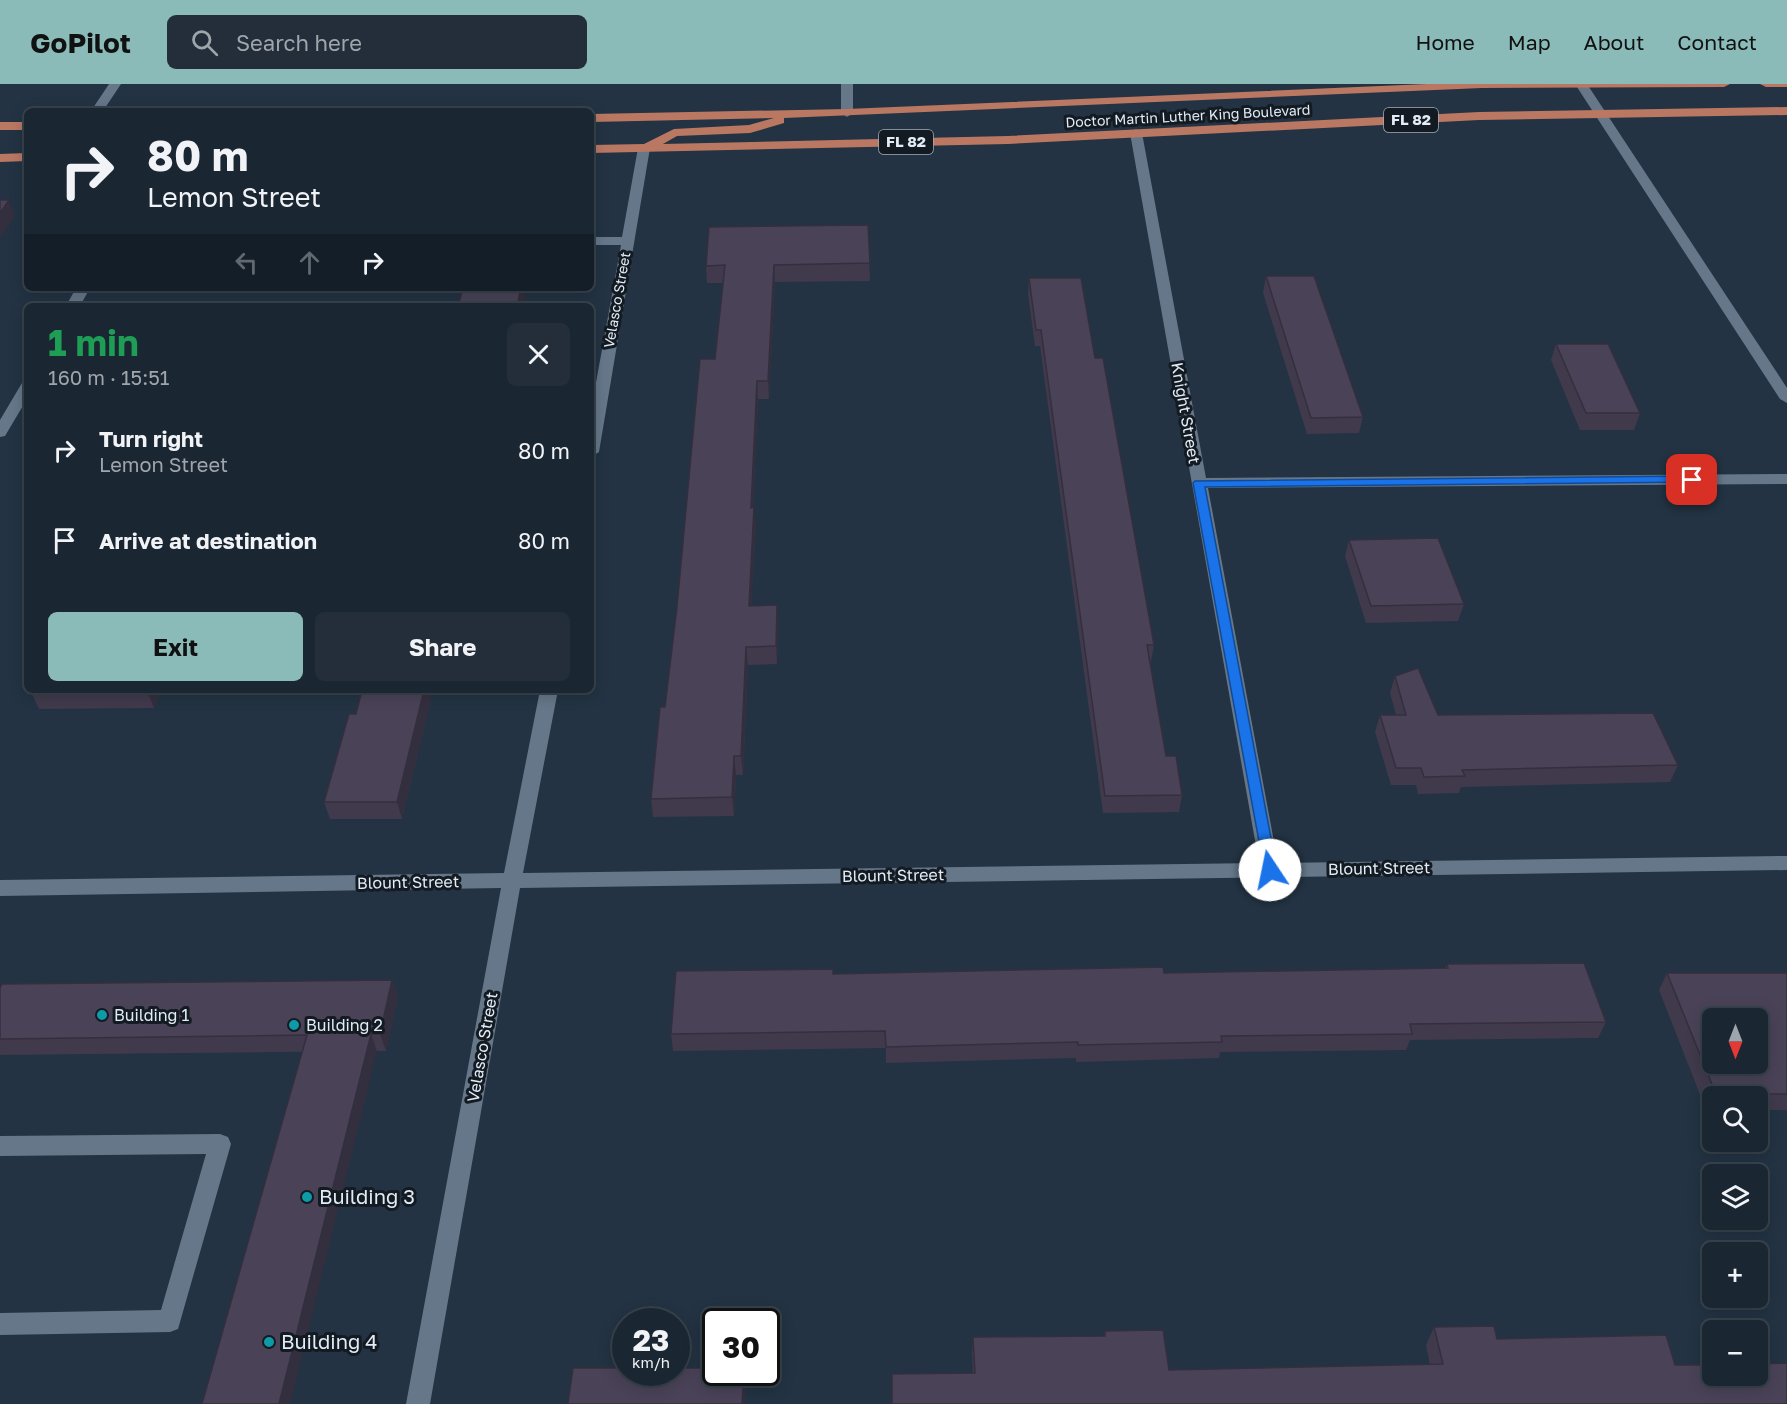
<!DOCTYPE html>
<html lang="en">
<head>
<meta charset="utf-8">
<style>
	body { margin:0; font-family:"Golos Text",sans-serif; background:#232e3a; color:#f1f3f6; height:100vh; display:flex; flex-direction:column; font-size:22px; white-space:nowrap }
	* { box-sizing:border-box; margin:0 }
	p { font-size:20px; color:#9fa5ac }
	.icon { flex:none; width:33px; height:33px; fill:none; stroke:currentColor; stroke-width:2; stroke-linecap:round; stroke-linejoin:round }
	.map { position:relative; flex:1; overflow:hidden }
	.side { position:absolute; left:24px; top:219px; width:570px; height:390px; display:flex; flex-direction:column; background:#1a2632; border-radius:9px; box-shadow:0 3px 15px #0003,0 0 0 2px #38434d }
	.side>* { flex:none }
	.hud { position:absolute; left:24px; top:24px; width:570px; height:183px; border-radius:9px; box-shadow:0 3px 15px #0003,0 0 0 2px #38434d; background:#1a2632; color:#f1f3f6; overflow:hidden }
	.needle { width:39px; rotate:180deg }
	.controls { position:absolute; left:1702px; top:924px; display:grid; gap:12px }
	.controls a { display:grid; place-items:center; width:66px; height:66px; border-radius:9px; background:#1a2632; box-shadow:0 3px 15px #0003,0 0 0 2px #38434d; font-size:30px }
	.speed { position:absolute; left:612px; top:1224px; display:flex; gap:12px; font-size:30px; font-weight:700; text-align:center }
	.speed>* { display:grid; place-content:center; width:78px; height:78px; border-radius:50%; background:#1a2632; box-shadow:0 3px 15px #0003,0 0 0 2px #38434d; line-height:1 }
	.speed small { font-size:15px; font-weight:400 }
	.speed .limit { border:3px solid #111; border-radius:9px; background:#fff; color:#111 }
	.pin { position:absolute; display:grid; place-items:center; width:51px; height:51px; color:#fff; margin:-26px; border-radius:12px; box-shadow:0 3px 9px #0006 }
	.me { position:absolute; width:66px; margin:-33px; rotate:349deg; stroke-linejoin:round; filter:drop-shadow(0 0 4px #0008) }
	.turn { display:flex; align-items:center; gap:21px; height:126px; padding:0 24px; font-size:27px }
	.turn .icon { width:78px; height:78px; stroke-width:2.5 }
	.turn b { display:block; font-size:42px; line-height:51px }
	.lanes { display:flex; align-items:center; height:57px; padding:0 24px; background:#0003; justify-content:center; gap:30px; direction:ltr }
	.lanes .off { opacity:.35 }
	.round { display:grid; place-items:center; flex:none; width:63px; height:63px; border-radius:9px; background:#232e3a }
	.head { display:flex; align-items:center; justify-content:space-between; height:102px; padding:0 24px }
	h1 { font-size:36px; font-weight:700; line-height:45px; color:#1e9e55 }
	.action { display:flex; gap:12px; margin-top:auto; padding:12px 24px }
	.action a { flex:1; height:69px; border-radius:9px; background:#8bbbb9; color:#111; font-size:24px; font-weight:700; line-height:69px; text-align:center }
	.action a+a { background:#232e3a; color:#f1f3f6 }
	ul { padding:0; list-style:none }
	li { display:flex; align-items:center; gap:18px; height:90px; padding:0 24px }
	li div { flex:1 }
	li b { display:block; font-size:22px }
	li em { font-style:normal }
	header { display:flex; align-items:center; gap:36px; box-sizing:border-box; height:84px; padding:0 30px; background:#8bbbb9; color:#111 }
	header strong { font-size:28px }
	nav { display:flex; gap:33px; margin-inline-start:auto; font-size:21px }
	.search { width:420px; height:54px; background:#232e3a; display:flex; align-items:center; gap:15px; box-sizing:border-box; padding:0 21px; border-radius:9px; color:#9fa5ac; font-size:22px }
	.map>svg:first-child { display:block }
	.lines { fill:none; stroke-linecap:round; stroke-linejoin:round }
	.minor { fill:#657789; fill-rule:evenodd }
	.major { fill:#ba7863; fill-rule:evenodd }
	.wall { fill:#403a4c }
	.shaded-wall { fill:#342f3e }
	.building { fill:#4a4358; stroke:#342f3e; stroke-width:1.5; fill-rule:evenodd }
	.route { fill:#1a73e8; stroke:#114b97; stroke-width:1.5 }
	.culture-dot { fill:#0f9aa8; stroke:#131a21; stroke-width:2 }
	.labels { text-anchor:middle; stroke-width:6; stroke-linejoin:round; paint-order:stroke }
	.far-street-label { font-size:14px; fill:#e1ecf6; stroke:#131a21 }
	.shield { fill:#131a21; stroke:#a3adb6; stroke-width:1.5 }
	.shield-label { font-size:15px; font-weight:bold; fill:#e1ecf6 }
	.street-label { font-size:16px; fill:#e1ecf6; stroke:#131a21 }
	.poi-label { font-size:16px; fill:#e1ecf6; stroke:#131a21; text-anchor:start }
	.near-poi-label { font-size:20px; fill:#e1ecf6; stroke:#131a21; text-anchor:start }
</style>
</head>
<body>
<header>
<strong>GoPilot</strong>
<div class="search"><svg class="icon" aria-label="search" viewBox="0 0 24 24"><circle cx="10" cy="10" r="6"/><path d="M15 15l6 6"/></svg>Search here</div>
<nav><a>Home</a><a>Map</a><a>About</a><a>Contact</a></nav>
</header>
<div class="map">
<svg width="1787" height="1320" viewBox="0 0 1787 1320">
	<rect width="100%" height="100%" fill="#233343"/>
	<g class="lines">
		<g class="minor">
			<polygon points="109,0 121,0 103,27 91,27"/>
			<polygon points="841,0 853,0 853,29 847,33 841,29"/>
			<polygon points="1575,0 1587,0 1787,304 1787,319 1780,315"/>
			<polygon points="1136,45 1142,49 1206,394 1787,390 1787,400 1208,404 1278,779 1787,772 1787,786 520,804 430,1320 406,1320 501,804 0,812 0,796 504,789 540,606 558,606 523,789 1259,779 1130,49"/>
			<polygon points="644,60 650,64 599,368 591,373 591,326 621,161 591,161 591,153 622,153 638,64"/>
			<polygon points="76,204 90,204 80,222 66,222"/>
			<polygon points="27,298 27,315 5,352 0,353 0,336 22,299"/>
			<polygon points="220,1050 228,1053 231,1060 178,1245 170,1248 0,1251 0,1229 161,1226 206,1070 0,1072 0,1052"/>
		</g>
		<g class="major">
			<polygon points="1427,0 1730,0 1724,3 1482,4 784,34 784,39 750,49 677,52 663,60 1008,52 1479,28 1787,23 1787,31 1479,36 1008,60 591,69 591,61 644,60 674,45 749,41 774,34 591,38 591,30 847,25"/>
			<polygon points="1760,0 1787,0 1787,3 1766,3"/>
			<rect x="0" y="38" width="27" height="8"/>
			<polygon points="27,69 27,77 0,78 0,70"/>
		</g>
	</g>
	<g class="wall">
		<polygon points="868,141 870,197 775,198 769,315 758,315 753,423 756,442 751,522 777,521 778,539 777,580 748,581 743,691 736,691 734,732 653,733 651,715 665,623 715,275 723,199 707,199 706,182"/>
		<polygon points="1266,192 1363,333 1359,349 1307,350 1263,209"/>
		<polygon points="1029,194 1095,274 1154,561 1151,578 1150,578 1166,672 1182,711 1179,728 1103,729 1040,262 1035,262 1028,210"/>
		<polygon points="1556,260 1640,329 1634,346 1580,346 1551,276"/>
		<polygon points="1349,456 1464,520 1458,537 1366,539 1345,472"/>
		<polygon points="1395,592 1438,631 1678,681 1670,698 1461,703 1459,709 1418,710 1416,701 1391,701 1375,648 1380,631 1396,631 1390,609"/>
		<polygon points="162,606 154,624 39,625 31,608"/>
		<polygon points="433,606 402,735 330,735 324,718 356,630"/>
		<polygon points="1447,880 1606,938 1598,954 1410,956 1406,966 1220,968 1219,974 1076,978 1076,974 886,979 886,964 673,967 671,950 834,890 1164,889 1445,884"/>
		<polygon points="1667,889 1787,889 1787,1026 1758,1026 1758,1012 1713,1012 1713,1026 1706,1026 1659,906"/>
		<polygon points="392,896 398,912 386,967 0,971 0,904"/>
		<polygon points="1434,1243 1497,1255 1675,1281 1786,1279 1787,1278 1787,1320 973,1289 972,1271 973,1253 1104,1252 1105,1247 1169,1286 1430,1281 1426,1261"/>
	</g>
	<g class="shaded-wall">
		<polygon points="9,116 15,131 0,154 0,129"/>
		<polygon points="774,181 775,198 769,315 768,297"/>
		<polygon points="521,204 525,204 526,210 524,222 517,222"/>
		<polygon points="757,297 758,315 752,442 751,424"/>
		<polygon points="754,423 756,442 750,540 749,522"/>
		<polygon points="777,521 778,539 777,580 776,562"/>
		<polygon points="746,563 748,581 743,691 741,672"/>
		<polygon points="148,606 162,606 154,624 147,607"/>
		<polygon points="424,606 433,606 402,735 397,718"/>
		<polygon points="734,672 736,691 734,732 732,713"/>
		<polygon points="392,896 398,912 386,967 380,950"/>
		<polygon points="371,950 377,967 290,1320 279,1320"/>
		<polygon points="744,1288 745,1288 746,1298 745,1320 742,1320"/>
	</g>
	<g class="building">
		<polygon points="0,116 9,116 0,129"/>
		<polygon points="868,141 870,179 774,181 768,297 757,297 751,424 754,423 749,522 777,521 776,562 746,563 741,672 734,672 732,713 651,715 660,623 665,623 677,523 700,275 715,275 725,181 706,182 709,143"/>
		<polygon points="1266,192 1314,192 1363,333 1311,334"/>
		<polygon points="1029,194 1081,194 1095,274 1103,274 1150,538 1154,561 1147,561 1166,672 1176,672 1182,711 1105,712 1041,246 1036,246"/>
		<polygon points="463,204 521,204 517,222 458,222"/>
		<polygon points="1556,260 1608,260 1640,329 1586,329"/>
		<polygon points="1438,454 1464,520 1371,522 1349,456"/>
		<polygon points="1418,584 1438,631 1653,629 1678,681 1462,686 1465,692 1424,693 1421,684 1396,684 1380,631 1406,631 1395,592"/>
		<polygon points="32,606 148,606 147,607 31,608"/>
		<polygon points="362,606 424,606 397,718 324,718 349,630 356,630"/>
		<polygon points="1584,879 1606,938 1410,940 1412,950 1221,952 1222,958 1078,961 1078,958 886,963 885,947 671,950 676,887 833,885 833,890 1163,883 1164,889 1448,884 1447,880"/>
		<path d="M1667,889H1787V1010H1716ZM1713,934H1758V980H1713Z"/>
		<polygon points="392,896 380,950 371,950 279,1320 202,1320 307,951 0,955 0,904 2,900"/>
		<polygon points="1494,1242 1497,1255 1666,1251 1675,1281 1713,1281 1713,1292 1758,1292 1758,1280 1787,1279 1787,1320 892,1320 892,1290 975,1289 973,1253 1105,1252 1105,1247 1163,1246 1169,1286 1443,1280 1434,1243"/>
		<polygon points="573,1284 626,1284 626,1288 676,1288 676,1284 716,1284 716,1288 744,1288 742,1320 568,1320"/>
	</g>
	<polygon class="route" points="1692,392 1696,393 1696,398 1205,403 1277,786 1275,790 1265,790 1193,399 1195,397"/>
	<g class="culture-dot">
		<circle cx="102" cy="931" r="6"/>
		<circle cx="294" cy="941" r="6"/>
		<circle cx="307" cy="1113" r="6"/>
		<circle cx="269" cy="1258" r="6"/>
	</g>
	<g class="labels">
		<g class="far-street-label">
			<text transform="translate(1188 32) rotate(-3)" y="5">Doctor Martin Luther King Boulevard</text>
			<text transform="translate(617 216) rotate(-80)" y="5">Velasco Street</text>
		</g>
		<g class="shield">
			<rect x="1384" y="24" width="54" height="24" rx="4.5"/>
			<rect x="879" y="46" width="54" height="24" rx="4.5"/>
		</g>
		<g class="shield-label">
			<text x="1411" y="41">FL 82</text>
			<text x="906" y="63">FL 82</text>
		</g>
		<g class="street-label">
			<text transform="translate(1186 329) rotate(80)" y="6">Knight Street</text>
			<text transform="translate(1379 784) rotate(-1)" y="6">Blount Street</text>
			<text transform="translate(893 791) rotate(-1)" y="6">Blount Street</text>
			<text transform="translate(408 798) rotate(-1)" y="6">Blount Street</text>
			<text transform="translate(482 963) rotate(-80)" y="6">Velasco Street</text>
		</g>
		<g class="poi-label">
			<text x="114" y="937">Building 1</text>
			<text x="306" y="947">Building 2</text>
		</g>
		<g class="near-poi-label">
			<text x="319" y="1120">Building 3</text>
			<text x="281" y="1265">Building 4</text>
		</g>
	</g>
</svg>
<div class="controls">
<a><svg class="needle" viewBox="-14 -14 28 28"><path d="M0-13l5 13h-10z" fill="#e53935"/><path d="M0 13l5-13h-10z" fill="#9fa5ac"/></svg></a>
<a><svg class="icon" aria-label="search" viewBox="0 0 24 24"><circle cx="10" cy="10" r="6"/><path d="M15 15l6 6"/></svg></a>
<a><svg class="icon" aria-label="layers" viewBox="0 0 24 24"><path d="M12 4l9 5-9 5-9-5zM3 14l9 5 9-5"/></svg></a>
<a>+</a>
<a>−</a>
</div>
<div class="speed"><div>23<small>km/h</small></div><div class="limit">30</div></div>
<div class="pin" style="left:1692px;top:396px;background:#d93025"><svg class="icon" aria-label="arrive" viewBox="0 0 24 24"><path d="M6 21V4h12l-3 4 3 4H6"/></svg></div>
<svg class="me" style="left:1270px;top:786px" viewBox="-20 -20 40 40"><circle r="19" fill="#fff"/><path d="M0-13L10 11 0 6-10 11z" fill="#1a73e8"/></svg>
<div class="hud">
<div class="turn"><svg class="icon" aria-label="right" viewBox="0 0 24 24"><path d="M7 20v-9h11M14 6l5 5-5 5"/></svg><div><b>80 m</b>Lemon Street</div></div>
<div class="lanes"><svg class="icon off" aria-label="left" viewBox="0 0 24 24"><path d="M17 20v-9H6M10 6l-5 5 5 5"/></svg><svg class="icon off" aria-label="ahead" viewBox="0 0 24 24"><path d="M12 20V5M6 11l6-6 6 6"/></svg><svg class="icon" aria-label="right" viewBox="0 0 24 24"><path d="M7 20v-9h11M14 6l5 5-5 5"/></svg></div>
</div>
<section class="side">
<div class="head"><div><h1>1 min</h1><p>160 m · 15:51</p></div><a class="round"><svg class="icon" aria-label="close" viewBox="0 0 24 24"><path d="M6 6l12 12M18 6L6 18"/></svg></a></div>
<ul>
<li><svg class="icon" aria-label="right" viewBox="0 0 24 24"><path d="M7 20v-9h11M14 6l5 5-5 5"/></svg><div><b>Turn right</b><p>Lemon Street</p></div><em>80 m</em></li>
<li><svg class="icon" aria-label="arrive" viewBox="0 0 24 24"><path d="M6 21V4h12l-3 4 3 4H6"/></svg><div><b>Arrive at destination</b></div><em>80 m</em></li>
</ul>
<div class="action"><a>Exit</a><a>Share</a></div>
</section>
</div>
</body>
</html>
